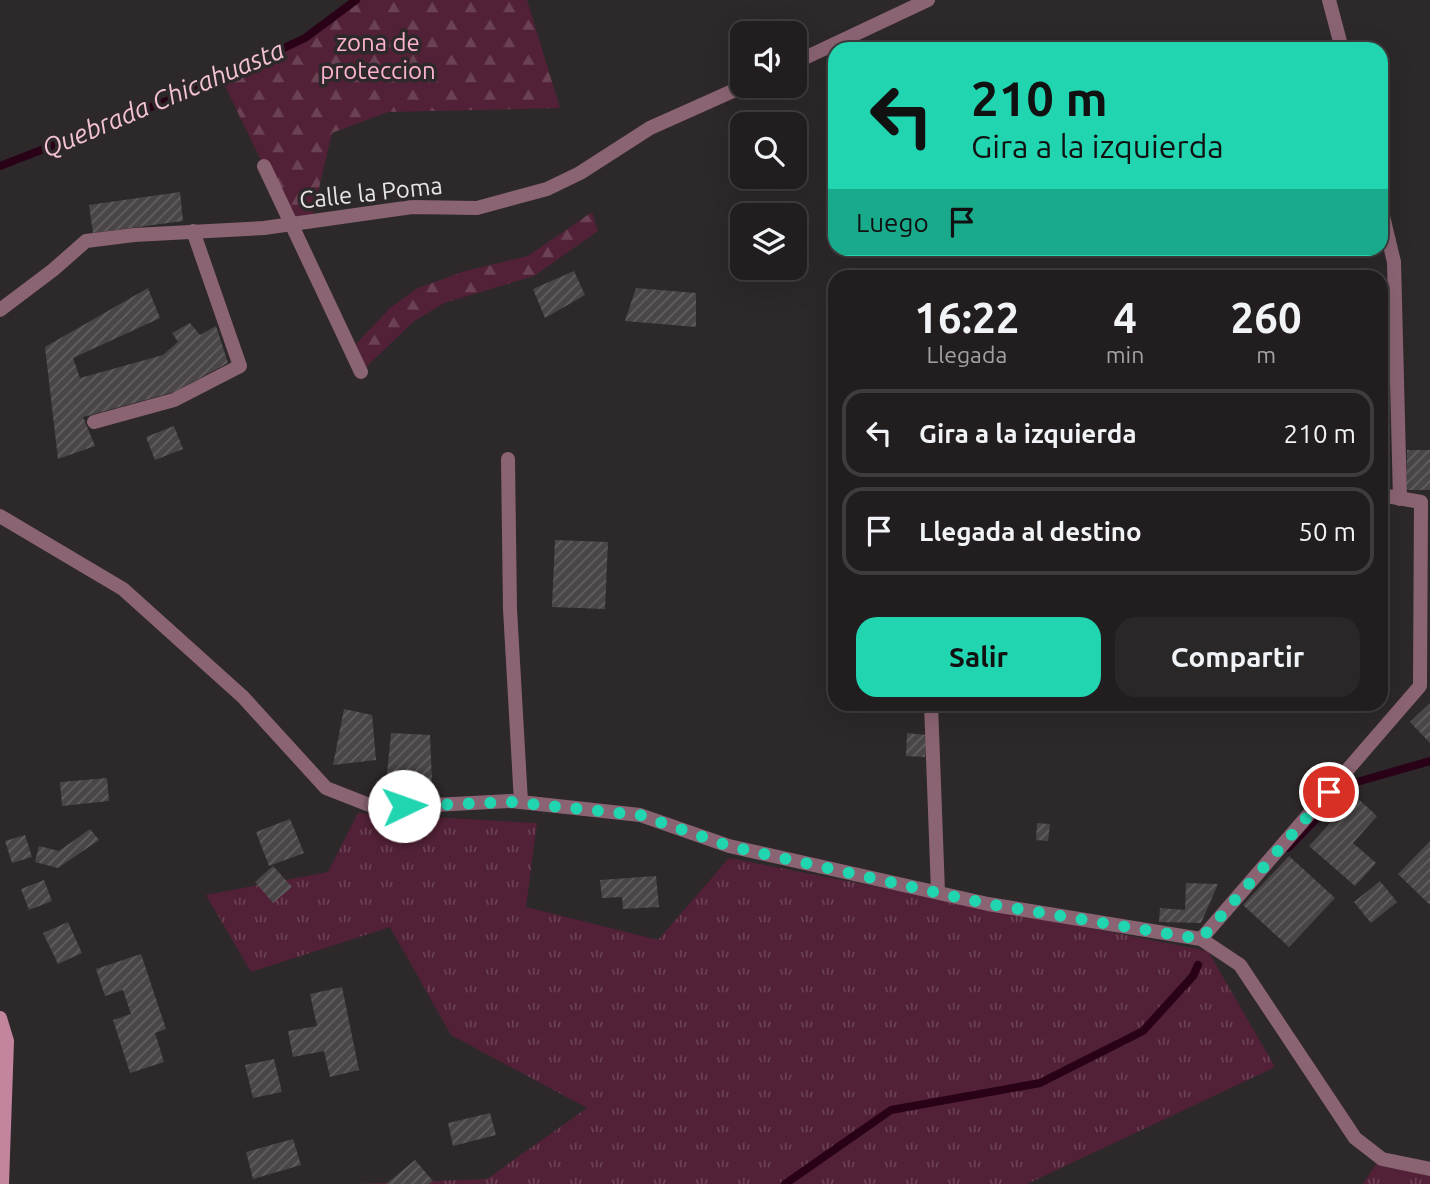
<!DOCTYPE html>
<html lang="es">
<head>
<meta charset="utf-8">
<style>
	body { margin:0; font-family:Ubuntu,sans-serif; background:#2a2729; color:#f1f3f6; height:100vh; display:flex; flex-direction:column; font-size:26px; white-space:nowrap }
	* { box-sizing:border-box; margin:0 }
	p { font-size:23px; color:#a2a2a5 }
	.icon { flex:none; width:38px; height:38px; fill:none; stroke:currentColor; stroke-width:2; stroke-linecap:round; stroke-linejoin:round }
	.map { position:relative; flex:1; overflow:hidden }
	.details { position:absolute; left:828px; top:270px; width:560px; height:441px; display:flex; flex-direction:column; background:#221e20; border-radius:21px; box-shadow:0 7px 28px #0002,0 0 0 2px #3f3c3e }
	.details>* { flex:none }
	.guide { position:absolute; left:828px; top:42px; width:560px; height:214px; border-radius:21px; box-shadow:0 7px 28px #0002,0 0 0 2px #3f3c3e; background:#20d5b0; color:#111; overflow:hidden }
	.buttons { position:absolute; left:730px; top:21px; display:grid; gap:14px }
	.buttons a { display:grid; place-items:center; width:77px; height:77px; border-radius:14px; background:#221e20; box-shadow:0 7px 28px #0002,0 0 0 2px #3f3c3e; font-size:35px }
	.pin { position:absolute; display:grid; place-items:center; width:60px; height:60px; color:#fff; margin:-30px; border:4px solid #fff; border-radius:50%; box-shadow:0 2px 7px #0007 }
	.me { position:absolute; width:77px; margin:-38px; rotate:87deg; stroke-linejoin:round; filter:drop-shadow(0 0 5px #0008) }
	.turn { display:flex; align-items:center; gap:24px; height:147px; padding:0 28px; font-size:32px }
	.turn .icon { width:91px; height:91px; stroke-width:2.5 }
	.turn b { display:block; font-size:49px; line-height:60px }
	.then { display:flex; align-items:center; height:66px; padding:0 28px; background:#0003; gap:14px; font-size:26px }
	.eta { display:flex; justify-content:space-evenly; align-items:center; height:119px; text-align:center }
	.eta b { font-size:42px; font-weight:600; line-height:49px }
	.action { display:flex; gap:14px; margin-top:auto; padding:14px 28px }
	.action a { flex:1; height:80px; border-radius:21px; background:#20d5b0; color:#111; font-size:28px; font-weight:600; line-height:80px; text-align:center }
	.action a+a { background:#2a2729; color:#f1f3f6 }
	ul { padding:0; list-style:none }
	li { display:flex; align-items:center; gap:21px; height:88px; margin:0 14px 10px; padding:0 14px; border:4px solid #3f3c3e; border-radius:21px }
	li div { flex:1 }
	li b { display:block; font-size:26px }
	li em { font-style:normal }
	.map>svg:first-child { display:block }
	.grass { fill:url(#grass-tufts) }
	.forest { fill:url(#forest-firs) }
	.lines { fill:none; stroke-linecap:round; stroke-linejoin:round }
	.stream { stroke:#2a0217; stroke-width:8 }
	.building { fill:url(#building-hatch) }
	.lane { stroke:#8b6474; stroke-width:14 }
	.street { stroke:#8b6474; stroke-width:14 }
	.secondary { stroke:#c2859d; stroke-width:14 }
	.route { stroke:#20d5b0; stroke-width:12; stroke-dasharray:0 21.6 }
	.labels { text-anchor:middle; stroke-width:7; stroke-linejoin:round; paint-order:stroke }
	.park-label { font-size:24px; fill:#fab2cf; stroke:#2d282a }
	.street-label { font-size:24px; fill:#e8e4e6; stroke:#2d282a }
	.water-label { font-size:26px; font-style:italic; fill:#f3c2d4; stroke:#2d282a }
</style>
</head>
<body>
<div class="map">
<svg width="1430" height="1184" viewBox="0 0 1430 1184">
	<defs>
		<pattern id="grass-tufts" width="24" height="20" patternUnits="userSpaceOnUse" patternTransform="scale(1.75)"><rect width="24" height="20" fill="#522137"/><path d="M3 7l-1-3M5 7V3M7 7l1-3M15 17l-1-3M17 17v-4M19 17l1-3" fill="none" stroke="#6b4154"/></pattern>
		<pattern id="forest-firs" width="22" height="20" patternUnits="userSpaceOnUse" patternTransform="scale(1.75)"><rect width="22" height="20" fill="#522137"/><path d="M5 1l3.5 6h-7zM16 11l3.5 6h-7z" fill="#6b4154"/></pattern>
		<pattern id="building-hatch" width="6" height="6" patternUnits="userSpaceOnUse" patternTransform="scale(1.75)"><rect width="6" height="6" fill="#4a4547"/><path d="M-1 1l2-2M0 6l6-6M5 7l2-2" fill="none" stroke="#646062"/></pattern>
	</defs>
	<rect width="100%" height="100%" fill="#2d282a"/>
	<g class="grass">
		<polygon points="358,813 537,823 526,907 658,940 729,858 1208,951 1275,1067 1027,1184 359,1184 487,1179 587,1108 451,1035 390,927 251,972 206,895 328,872"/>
		<polygon points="1379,1159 1430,1175 1430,1184 1363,1184"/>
	</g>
	<g class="forest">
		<polygon points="359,0 527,0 560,108 388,112 332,133 311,222 292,224 221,78 305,38"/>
		<polygon points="592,212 598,231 534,276 444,303 413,322 361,372 355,345 390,308 418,288 465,271 528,256"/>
	</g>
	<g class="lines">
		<g class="stream">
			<polyline points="0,166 200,88 305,38 356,0"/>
			<polyline points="1288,848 1350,784 1430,761"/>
			<polyline points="785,1184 891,1110 1040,1083 1143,1031 1193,976 1198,965"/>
		</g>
	</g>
	<g class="building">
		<polygon points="180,192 183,221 93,233 89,205"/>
		<polygon points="574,271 585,295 545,318 533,289"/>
		<polygon points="148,288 160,318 73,358 80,378 163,355 178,342 172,333 190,323 200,335 216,326 228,363 174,392 83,417 95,446 58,459 45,347"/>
		<polygon points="636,288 696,293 696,327 625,321"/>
		<polygon points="174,426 183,449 155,460 146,437"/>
		<polygon points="1407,450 1430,450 1430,490 1406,490"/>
		<polygon points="555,540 608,542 605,609 552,607"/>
		<polygon points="1430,703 1430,743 1410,722"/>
		<polygon points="344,709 372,715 376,760 333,765"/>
		<polygon points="391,733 430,735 432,783 386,784"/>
		<polygon points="907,733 927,735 925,757 906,756"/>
		<polygon points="107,778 109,801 62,806 60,782"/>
		<polygon points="1355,796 1377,816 1353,843 1376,863 1355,886 1309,846"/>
		<polygon points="290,819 304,853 269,866 256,832"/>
		<polygon points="1037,823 1050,824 1048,841 1036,840"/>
		<polygon points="90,829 99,840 58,868 35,862 39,846 59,851"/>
		<polygon points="25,835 32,857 12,863 5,841"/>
		<polygon points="1430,841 1430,905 1398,874"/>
		<polygon points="1289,856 1335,898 1289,947 1243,905"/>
		<polygon points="273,866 292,887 273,903 255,882"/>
		<polygon points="656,876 659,907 623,909 622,897 602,898 600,880"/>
		<polygon points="44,880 52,901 29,910 21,889"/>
		<polygon points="1380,881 1397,902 1371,923 1354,902"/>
		<polygon points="1186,883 1218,884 1201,923 1159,922 1160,908 1185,910"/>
		<polygon points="68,922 82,953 58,964 43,933"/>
		<polygon points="141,954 166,1029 155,1033 164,1062 130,1073 113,1020 131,1014 123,990 105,996 96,969"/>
		<polygon points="342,987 359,1070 330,1077 324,1051 293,1057 288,1031 317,1026 310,994"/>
		<polygon points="274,1059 282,1092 253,1098 245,1065"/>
		<polygon points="490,1113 496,1135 453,1146 448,1123"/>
		<polygon points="293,1139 301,1165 253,1179 246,1152"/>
		<polygon points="415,1160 433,1181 429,1184 386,1184"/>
	</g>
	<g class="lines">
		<g class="lane">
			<polyline points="1329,0 1342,49"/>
			<polyline points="794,63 928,0"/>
			<polyline points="264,166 361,372"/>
			<polyline points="1381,208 1394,262 1400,499"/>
			<polyline points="0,310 53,270 86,241 134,235 264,228 412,207 477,208 547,189 580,173 650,128 744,86"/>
			<polyline points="94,422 174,400 240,366 193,231"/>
			<polyline points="508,459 510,609 521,802"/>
			<polyline points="931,704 938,892"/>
			<polyline points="1201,939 1420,686 1421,502 1381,495"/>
		</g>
		<polyline class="street" points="0,516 123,589 243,697 326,788 377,808 511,801 640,815 729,846 988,904 1201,939 1240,965 1355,1138 1382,1159 1430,1169"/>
		<polyline class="secondary" points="0,1018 7,1041 2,1184"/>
	</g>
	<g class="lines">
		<polyline class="route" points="404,806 511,802 640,815 729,846 988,904 1201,939 1329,792"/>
	</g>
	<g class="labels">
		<g class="park-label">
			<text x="378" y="51">zona de<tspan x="378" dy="28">proteccion</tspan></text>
		</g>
		<g class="street-label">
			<text transform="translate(371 193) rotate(-6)" y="8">Calle la Poma</text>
		</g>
		<g class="water-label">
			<text transform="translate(163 99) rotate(-23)" y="9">Quebrada Chicahuasta</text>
		</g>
	</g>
</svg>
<div class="buttons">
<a><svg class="icon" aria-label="sound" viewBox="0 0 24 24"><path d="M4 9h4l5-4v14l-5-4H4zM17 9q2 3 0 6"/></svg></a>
<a><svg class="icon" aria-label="search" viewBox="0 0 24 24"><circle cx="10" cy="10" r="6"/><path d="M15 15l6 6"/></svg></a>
<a><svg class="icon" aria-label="layers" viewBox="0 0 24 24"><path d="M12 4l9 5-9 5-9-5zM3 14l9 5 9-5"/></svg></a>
</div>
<div class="pin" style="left:1329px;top:792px;background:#d93025"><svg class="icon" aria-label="arrive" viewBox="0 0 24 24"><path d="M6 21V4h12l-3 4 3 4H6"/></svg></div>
<svg class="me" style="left:404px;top:806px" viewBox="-20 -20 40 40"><circle r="19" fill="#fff"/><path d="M0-13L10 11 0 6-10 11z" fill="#20d5b0"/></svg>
<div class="guide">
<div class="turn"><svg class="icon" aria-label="left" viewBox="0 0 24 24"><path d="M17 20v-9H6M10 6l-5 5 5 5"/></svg><div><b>210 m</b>Gira a la izquierda</div></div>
<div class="then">Luego<svg class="icon" aria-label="arrive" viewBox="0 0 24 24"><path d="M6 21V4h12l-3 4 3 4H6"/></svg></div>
</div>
<section class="details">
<div class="eta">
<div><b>16:22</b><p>Llegada</p></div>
<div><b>4</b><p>min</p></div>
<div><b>260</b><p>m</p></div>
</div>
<ul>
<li><svg class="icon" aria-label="left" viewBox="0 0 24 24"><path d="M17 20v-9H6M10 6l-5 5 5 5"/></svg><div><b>Gira a la izquierda</b></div><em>210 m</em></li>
<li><svg class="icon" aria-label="arrive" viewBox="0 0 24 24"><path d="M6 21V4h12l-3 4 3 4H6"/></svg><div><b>Llegada al destino</b></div><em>50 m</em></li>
</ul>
<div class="action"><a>Salir</a><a>Compartir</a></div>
</section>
</div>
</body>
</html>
